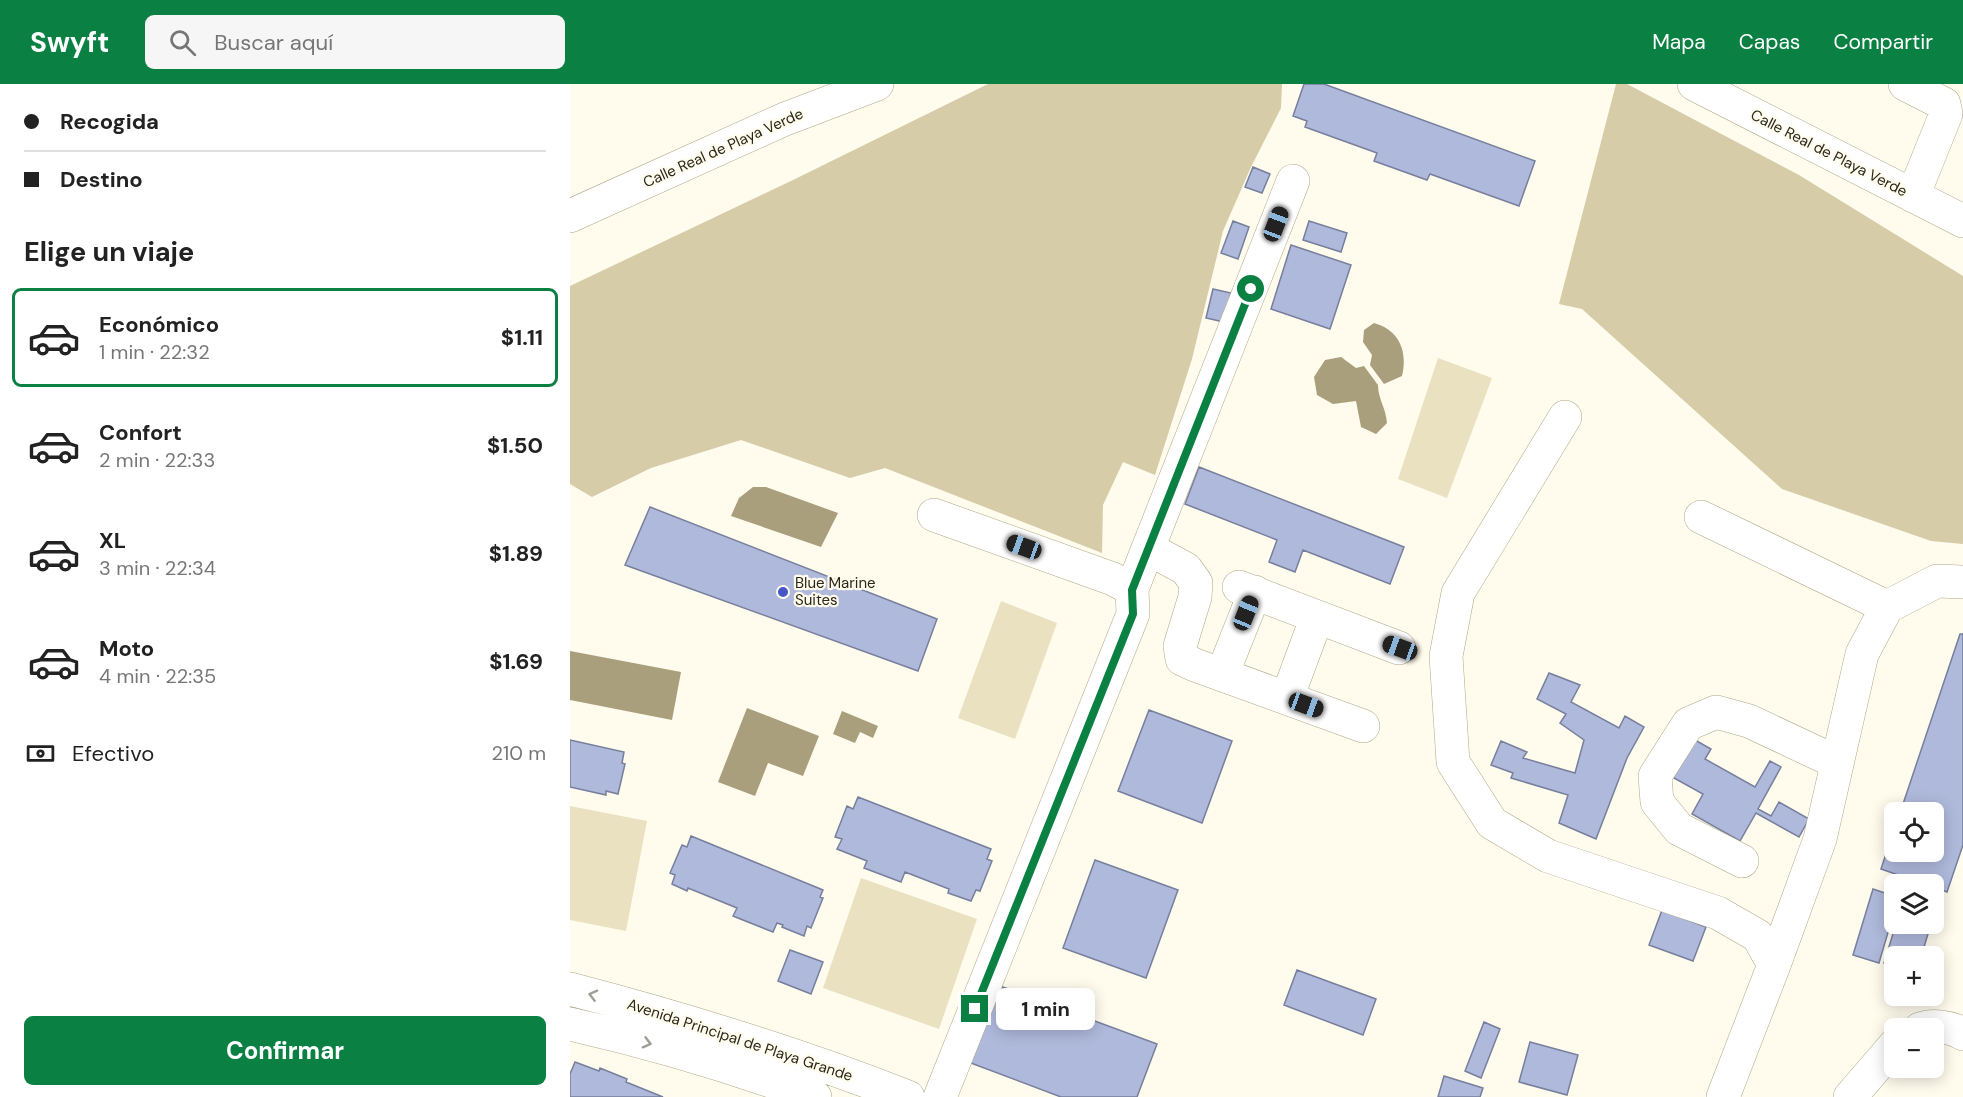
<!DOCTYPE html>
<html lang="es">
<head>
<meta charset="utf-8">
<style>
	body { margin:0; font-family:"DM Sans",sans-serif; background:#f6f6f6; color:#222; height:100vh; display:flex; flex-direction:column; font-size:22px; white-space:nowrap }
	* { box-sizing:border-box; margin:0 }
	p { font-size:20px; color:#767676 }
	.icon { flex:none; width:33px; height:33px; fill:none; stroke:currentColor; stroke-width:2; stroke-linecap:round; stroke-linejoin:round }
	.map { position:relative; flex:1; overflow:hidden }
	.sheet { display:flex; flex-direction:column; background:#fff; width:570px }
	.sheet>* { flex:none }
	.guide { display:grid; align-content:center; height:132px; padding:0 24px; background:#fff }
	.tools { position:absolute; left:1314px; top:718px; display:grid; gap:12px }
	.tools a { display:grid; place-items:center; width:60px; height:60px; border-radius:9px; background:#fff; box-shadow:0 3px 15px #0003; font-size:30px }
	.end { position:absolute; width:27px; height:27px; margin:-14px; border:8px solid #0b8043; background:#fff; box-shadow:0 0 0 3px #fff }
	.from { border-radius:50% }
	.bubble { position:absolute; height:42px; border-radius:9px; background:#fff; box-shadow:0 3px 15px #0003; font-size:20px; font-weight:700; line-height:42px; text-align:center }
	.car { position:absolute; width:18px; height:36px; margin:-18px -9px; border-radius:8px; box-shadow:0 0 4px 2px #0007; background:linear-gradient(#222 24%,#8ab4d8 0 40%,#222 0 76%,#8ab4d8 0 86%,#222 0) }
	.guide b { display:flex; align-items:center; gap:21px; height:57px; font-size:22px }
	.guide b+b { border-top:2px solid #e0e0e0 }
	.guide i { width:15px; height:15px; background:#222 }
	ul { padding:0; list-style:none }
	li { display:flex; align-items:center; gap:18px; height:99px; margin:0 12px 9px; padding:0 12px; border:3px solid transparent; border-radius:9px }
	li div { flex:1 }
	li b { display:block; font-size:22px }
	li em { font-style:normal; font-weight:700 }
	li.current { border-color:#0b8043 }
	li>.icon { width:54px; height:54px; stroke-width:1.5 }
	h2 { padding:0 24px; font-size:27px; line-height:72px }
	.pay { display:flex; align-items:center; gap:15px; height:66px; padding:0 24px; font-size:22px }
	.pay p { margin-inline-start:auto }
	.primary-button { display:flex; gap:12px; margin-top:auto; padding:12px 24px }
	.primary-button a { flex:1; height:69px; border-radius:9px; background:#0b8043; color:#fff; font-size:24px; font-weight:700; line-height:69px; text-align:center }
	header { display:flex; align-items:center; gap:36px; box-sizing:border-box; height:84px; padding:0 30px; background:#0b8043; color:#fff }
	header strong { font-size:28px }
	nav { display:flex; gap:33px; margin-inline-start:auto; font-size:21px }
	.search { width:420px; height:54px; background:#f6f6f6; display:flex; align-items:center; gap:15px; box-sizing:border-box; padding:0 21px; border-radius:9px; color:#767676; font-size:22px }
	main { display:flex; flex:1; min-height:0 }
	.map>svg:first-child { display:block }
	.green { fill:#e9e1c0 }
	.forest { fill:#d6cca8 }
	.water { fill:#a99f7c }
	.building { fill:#afb9db; stroke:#767f9c; stroke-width:1.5 }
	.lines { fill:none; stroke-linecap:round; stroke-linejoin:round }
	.minor-casing { stroke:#b0a786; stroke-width:34 }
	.minor { stroke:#fff; stroke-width:33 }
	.oneway { stroke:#9f9e98 }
	.route { stroke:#0b8043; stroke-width:8 }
	.poi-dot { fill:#4656ca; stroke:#fffbed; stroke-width:2 }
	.labels { text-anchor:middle; stroke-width:4.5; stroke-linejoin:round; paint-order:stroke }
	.street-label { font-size:15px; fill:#2a271a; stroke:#fffbed }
	.poi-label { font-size:15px; fill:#2a271a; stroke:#fffbed; text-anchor:start }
</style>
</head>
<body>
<header>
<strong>Swyft</strong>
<div class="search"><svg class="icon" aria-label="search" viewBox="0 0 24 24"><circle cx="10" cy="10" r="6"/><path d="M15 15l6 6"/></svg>Buscar aquí</div>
<nav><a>Mapa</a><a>Capas</a><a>Compartir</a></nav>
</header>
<main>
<section class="sheet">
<div class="guide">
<b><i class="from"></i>Recogida</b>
<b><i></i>Destino</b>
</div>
<h2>Elige un viaje</h2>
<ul>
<li class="current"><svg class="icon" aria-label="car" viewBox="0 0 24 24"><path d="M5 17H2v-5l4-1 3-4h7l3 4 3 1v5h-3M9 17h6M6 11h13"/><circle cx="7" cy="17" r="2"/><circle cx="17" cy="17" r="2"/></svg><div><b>Económico</b><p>1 min · 22:32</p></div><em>$1.11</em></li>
<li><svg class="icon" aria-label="car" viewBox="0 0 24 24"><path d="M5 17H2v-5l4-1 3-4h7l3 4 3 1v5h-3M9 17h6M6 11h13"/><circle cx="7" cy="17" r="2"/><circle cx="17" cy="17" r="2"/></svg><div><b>Confort</b><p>2 min · 22:33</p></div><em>$1.50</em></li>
<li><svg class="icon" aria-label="car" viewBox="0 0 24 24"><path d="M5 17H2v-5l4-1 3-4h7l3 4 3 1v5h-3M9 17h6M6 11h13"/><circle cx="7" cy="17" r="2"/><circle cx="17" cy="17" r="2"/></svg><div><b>XL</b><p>3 min · 22:34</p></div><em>$1.89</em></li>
<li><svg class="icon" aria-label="car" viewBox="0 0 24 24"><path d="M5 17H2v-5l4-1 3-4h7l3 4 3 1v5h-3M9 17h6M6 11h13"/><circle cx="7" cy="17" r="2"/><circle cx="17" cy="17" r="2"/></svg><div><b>Moto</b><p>4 min · 22:35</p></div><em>$1.69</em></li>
</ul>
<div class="pay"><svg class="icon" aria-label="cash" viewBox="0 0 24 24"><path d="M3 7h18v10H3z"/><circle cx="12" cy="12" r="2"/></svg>Efectivo<p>210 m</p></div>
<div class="primary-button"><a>Confirmar</a></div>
</section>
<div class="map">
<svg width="1393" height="1013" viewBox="0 0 1393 1013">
	<rect width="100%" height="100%" fill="#fffbed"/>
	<path class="green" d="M 868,274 L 922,294 L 877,414 L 828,395 Z
		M 431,517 L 487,539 L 445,655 L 388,634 Z
		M 0,722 L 77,737 L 56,847 L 0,836 Z
		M 291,794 L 407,835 L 369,945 L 253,904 Z"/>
	<path class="forest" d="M 418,0 L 712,0 L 711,24 L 681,83 L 653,147 L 622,275 L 585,391 L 553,378 L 533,421 L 532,469 L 315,384 L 280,394 L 171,356 L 81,384 L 22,413 L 0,400 L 0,202 L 223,96 Z
		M 1046,0 L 1057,0 L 1229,91 L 1393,192 L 1393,460 L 1361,457 L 1212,405 L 1012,225 L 989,220 Z"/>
	<path class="water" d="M 804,239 C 829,246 838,267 832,292 L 814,300 L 800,281 L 802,271 L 793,258 L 794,246 Z
		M 771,273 L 786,284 L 794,282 L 808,301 C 808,315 816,324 817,339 L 806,350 L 791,343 L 786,317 L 763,320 L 747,311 L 744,293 L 755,276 Z
		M 183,403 L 196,403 L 268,429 L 251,463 L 161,432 L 169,414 Z
		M 0,567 L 111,588 L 102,636 L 0,616 Z
		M 177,624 L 249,652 L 233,692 L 198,679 L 185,712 L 148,698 Z
		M 272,627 L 308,642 L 303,654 L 290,648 L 285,659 L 263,650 Z"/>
	<path class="building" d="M 734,0 L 754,0 L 965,77 L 949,122 L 860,90 L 857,96 L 804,77 L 807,69 L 735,43 L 737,37 L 723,32 Z
		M 683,83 L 700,90 L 692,109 L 675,103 Z
		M 663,137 L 679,143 L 668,175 L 651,169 Z
		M 739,137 L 777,149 L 771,168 L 733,156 Z
		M 721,161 L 781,181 L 760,245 L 701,225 Z
		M 643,205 L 661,209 L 654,238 L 636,234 Z
		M 629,383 L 834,463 L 820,500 L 733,466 L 725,488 L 699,478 L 707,456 L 615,420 Z
		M 80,423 L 367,535 L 348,587 L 55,481 Z
		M 1390,550 L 1393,550 L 1393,761 L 1377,808 L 1364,803 L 1364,801 L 1357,801 L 1311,785 L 1324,745 L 1324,768 L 1364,768 L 1364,729 L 1330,729 Z
		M 979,589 L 1010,601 L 1001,618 L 1049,644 L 1055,632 L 1074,643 L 1057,674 L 1026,755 L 989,739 L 998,711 L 941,694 L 943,689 L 921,681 L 931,657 L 957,668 L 953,674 L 1005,689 L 1014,656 L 990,639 L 996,630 L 967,615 Z
		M 579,626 L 662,657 L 632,739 L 548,707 Z
		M 0,656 L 54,668 L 52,679 L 55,680 L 48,710 L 36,707 L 36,711 L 0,703 Z
		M 1125,656 L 1141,665 L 1135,675 L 1185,703 L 1200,677 L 1211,683 L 1188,725 L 1201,732 L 1209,718 L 1239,735 L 1229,753 L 1186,729 L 1170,757 L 1122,730 L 1133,710 L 1095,689 Z
		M 288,713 L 421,765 L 417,775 L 422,777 L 410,807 L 406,806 L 401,817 L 378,809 L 379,805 L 335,788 L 331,798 L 294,784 L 297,777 L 267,765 L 272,755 L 265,753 L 277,722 L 283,725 Z
		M 121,752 L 253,806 L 250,813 L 253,814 L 241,844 L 237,842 L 234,852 L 212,843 L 213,841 L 207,839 L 203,848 L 163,832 L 167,824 L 118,804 L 117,807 L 102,800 L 105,791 L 100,789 L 112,761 L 117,763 Z
		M 525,776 L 608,806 L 576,894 L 493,864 Z
		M 1303,805 L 1324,812 L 1324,828 L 1309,879 L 1283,871 Z
		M 1092,826 L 1136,843 L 1123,877 L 1079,861 Z
		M 1326,840 L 1361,840 L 1351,873 L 1324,873 L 1324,883 L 1314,879 Z
		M 220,866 L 253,878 L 241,910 L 208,897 Z
		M 727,886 L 806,915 L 793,951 L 714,921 Z
		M 422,899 L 587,960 L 567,1013 L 491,1013 L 393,976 Z
		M 914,938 L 930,945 L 911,994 L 895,987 Z
		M 960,958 L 1008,971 L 997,1011 L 949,998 Z
		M 5,978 L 29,987 L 30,984 L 57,995 L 56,998 L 93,1013 L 0,1013 L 0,990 Z
		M 874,992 L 913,1004 L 910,1013 L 868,1013 Z"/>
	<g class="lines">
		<g class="minor-casing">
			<path id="minor" d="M 1124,0 L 1393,137
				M 1335,0 L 1374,20 L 1376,30 L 1343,112
				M 0,132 L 215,35 L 307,0
				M 995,333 L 888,509 L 876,572 L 883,678 L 922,739 L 978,772 L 1148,829 L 1188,852 L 1204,881
				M 364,431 L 543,495 L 562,505
				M 1131,433 L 1317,523
				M 579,465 L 616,485 L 626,499 L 625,513 L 610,562 L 612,575 L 625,581 L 793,642
				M 669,503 L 829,564
				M 652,591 L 685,508
				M 717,614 L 747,533
				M 1172,777 L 1109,745 L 1087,718 L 1085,692 L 1118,640 L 1146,628 L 1179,637 L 1266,678
				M 0,905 C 115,935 228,970 338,1013
				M 0,940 C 83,959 165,983 245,1013
				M 1350,945 C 1362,940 1382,943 1393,950
				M 370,1013 L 563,530 L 562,505 L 723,97
				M 1153,1013 L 1204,881 L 1250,755 L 1292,570 L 1317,523 L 1367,497 L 1393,498
				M 1280,1013 L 1324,962"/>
		</g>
		<use href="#minor" class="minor"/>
	</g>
	<defs><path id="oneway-chevron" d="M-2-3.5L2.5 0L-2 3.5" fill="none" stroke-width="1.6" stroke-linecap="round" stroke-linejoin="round" transform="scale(1.5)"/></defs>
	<g class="oneway">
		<use href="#oneway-chevron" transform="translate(23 911) rotate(-166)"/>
		<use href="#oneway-chevron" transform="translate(77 959) rotate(15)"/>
	</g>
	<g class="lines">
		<path class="route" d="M 405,925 L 563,530 L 562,506 L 681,205"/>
	</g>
	<circle class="poi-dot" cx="213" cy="508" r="6"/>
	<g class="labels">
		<g class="street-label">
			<text transform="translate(153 64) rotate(-24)" y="5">Calle Real de Playa Verde</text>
			<text transform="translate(1259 69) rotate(27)" y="5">Calle Real de Playa Verde</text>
			<text transform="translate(170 956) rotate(18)" y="5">Avenida Principal de Playa Grande</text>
		</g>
		<g class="poi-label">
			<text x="225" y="504">Blue Marine<tspan x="225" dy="17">Suites</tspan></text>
		</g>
	</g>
</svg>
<div class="tools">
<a><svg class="icon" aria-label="locate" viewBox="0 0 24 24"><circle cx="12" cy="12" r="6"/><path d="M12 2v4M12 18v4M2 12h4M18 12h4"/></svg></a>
<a><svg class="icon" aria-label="layers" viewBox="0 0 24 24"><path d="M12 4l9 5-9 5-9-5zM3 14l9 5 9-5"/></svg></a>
<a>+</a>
<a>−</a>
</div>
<i class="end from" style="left:681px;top:205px"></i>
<i class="end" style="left:405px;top:925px"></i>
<div class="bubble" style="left:426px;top:904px;width:99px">1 min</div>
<i class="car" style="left:706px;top:140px;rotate:21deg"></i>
<i class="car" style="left:454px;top:463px;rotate:290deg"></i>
<i class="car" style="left:676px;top:529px;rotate:22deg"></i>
<i class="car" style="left:830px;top:564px;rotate:290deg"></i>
<i class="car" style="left:736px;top:621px;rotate:110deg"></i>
</div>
</main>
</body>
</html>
